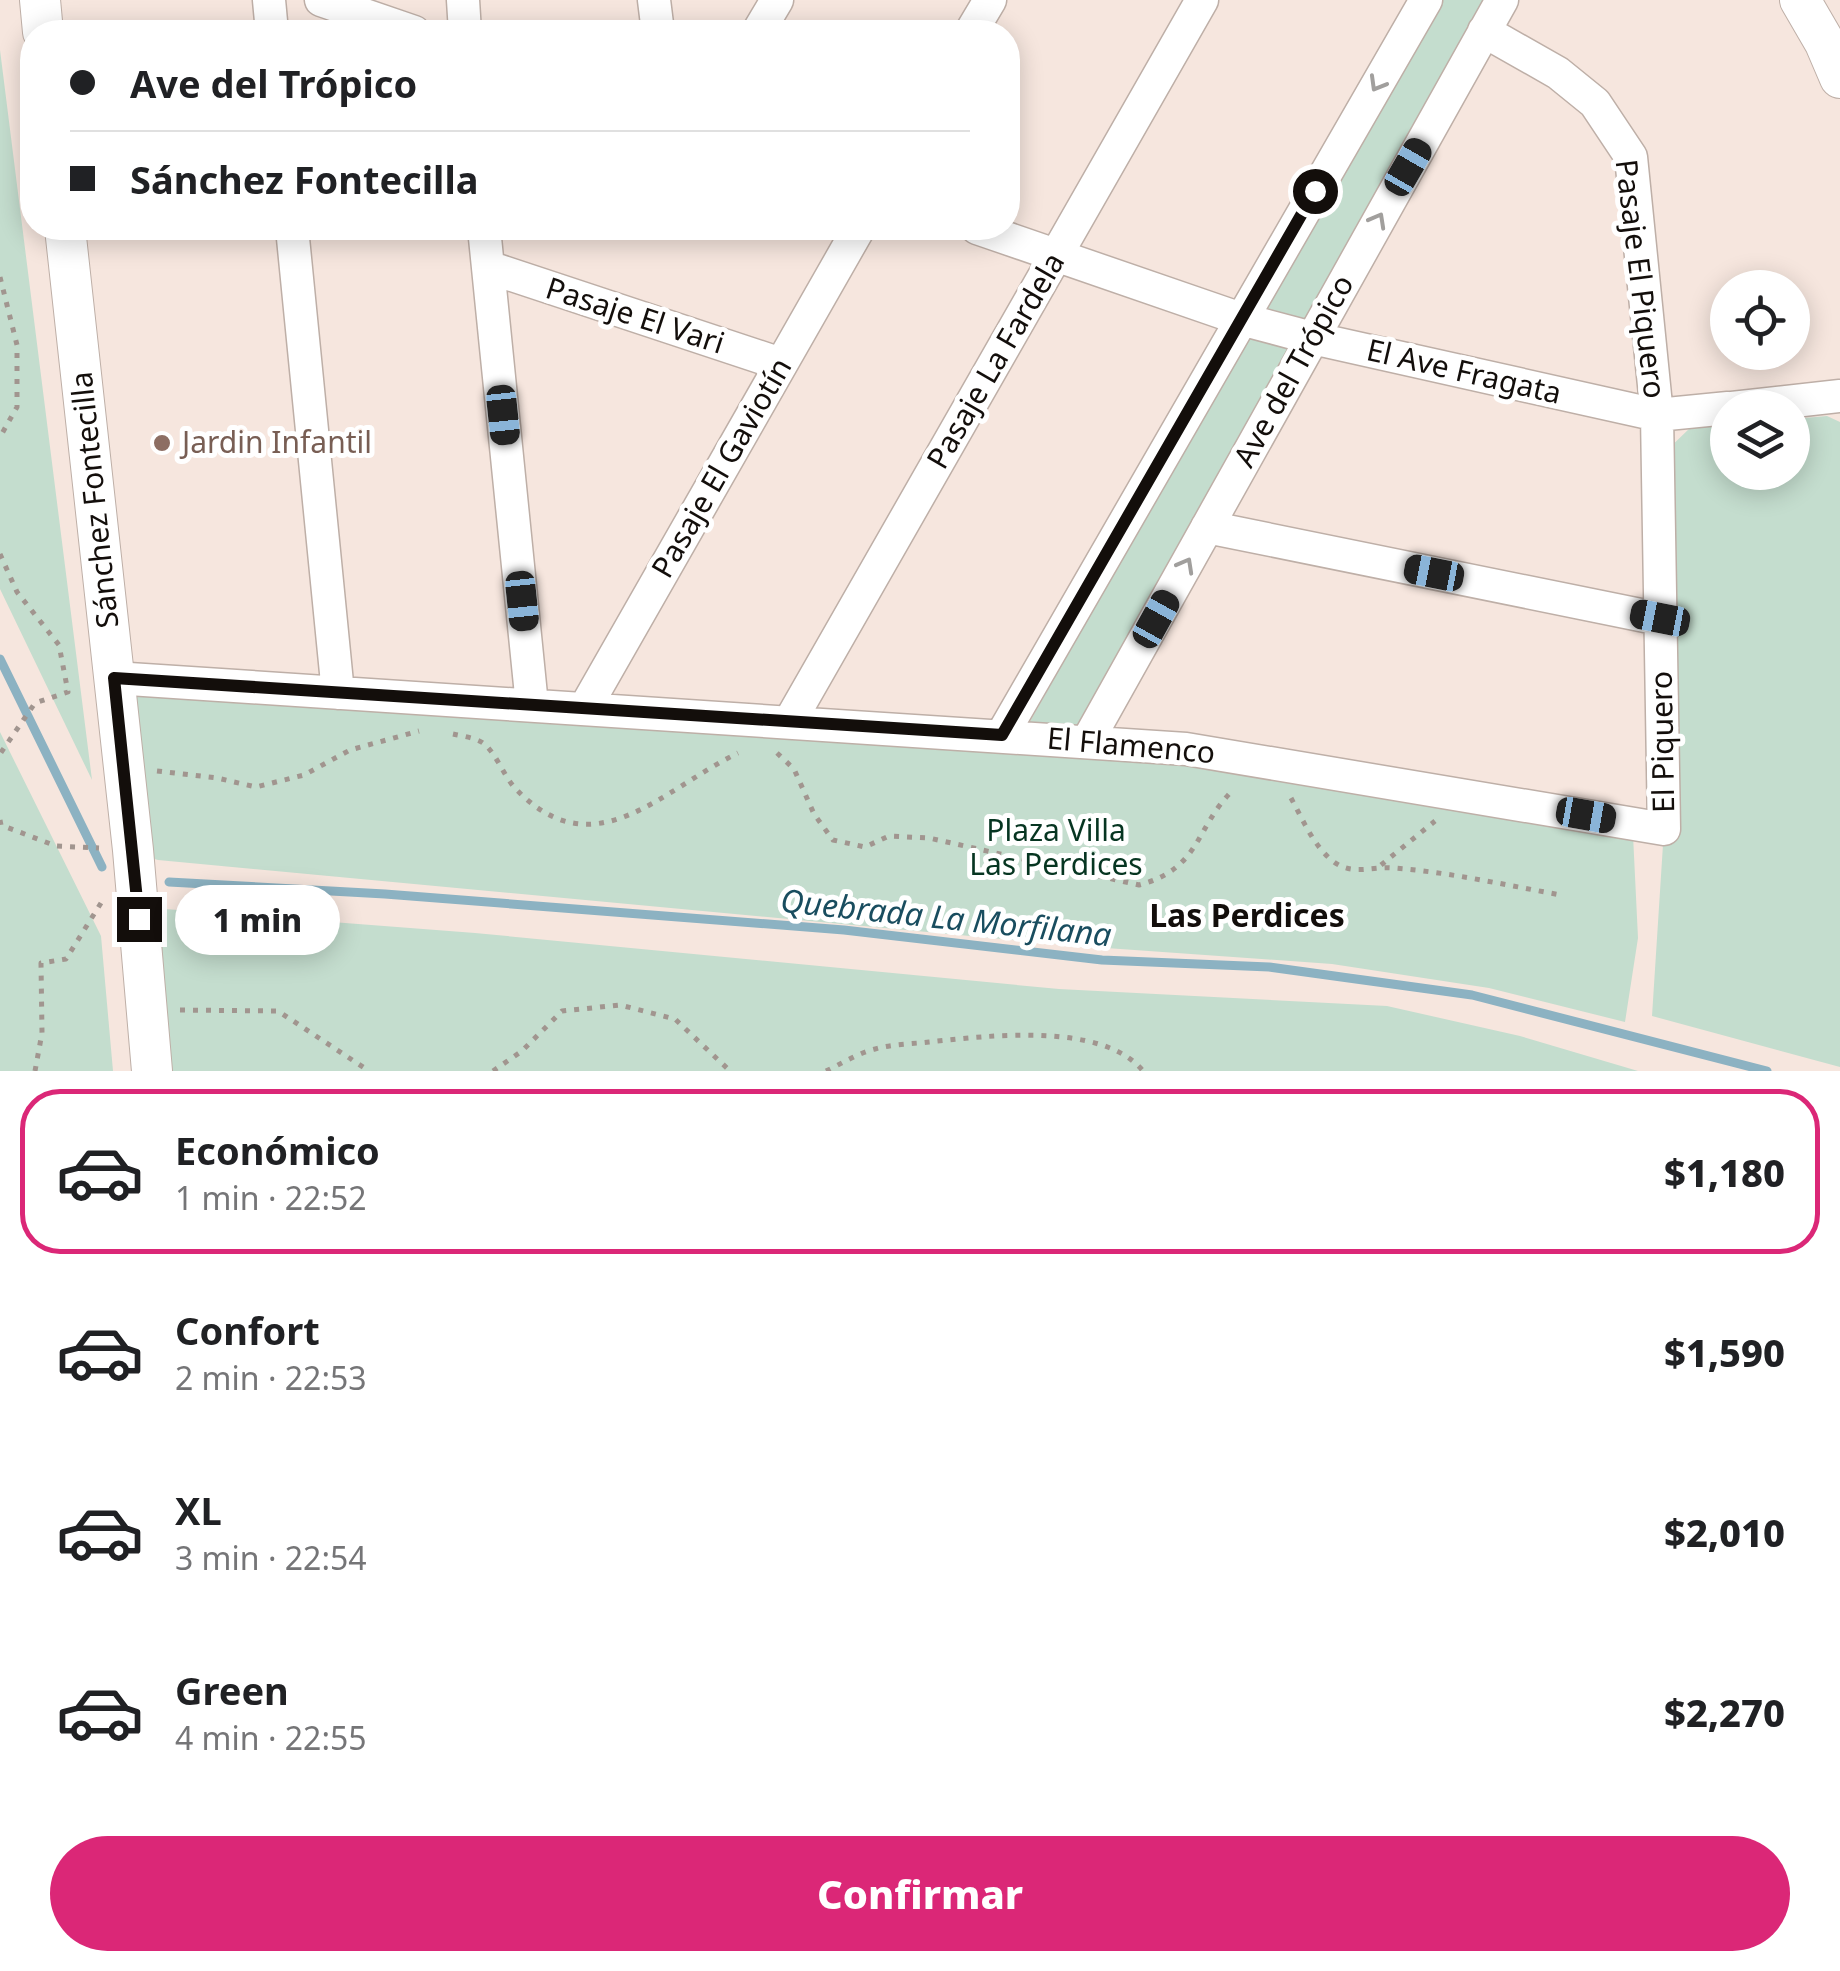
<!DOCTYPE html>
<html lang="es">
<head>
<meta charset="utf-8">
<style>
	body { margin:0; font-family:"Noto Sans",sans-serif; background:#f2f2f2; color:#202124; height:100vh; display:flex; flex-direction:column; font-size:38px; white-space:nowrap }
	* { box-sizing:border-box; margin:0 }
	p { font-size:32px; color:#757577 }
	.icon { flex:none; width:55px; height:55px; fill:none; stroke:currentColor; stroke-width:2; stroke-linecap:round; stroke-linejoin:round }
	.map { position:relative; height:1071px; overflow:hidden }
	.side { display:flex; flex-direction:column; background:#fff; flex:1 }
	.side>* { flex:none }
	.top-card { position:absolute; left:20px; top:20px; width:1000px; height:220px; border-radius:40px; box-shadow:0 5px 25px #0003; display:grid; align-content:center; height:220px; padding:0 50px; background:#fff }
	.fabs { position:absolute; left:1710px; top:270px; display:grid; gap:20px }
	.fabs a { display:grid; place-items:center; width:100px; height:100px; border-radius:50%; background:#fff; box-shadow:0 5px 25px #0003; font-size:50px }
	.end { position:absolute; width:45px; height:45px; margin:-22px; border:12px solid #130e0b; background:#fff; box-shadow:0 0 0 5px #fff }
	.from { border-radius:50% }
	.bubble { position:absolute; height:70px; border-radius:35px; background:#fff; box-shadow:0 5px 25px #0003; font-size:32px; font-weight:800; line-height:70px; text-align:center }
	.car { position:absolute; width:30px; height:60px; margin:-30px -15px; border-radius:12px; box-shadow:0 0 8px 2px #0007; background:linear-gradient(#222 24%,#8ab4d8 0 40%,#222 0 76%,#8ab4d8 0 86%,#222 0) }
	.top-card b { display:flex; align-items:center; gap:35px; height:95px; font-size:38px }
	.top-card b+b { border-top:2px solid #e0e0e0 }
	.top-card i { width:25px; height:25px; background:#202124 }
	ul { padding:18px 0 0; list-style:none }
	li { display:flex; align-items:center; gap:30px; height:165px; margin:0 20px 15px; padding:0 30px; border:5px solid transparent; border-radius:40px }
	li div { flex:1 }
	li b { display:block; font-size:38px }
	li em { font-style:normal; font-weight:800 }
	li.selected { border-color:#db2777 }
	li>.icon { width:90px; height:90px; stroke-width:1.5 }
	.action { display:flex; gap:20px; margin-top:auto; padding:20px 50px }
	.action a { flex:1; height:115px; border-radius:60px; background:#db2777; color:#fff; font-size:40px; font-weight:800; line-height:115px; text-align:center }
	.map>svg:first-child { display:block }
	.green { fill:#c4ddce }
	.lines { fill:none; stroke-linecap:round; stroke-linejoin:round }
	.stream { stroke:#8cb2c2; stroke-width:9 }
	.minor-casing { stroke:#beafa7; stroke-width:35 }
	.tertiary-casing { stroke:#beafa7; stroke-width:42 }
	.path { stroke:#a1958f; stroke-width:5; stroke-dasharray:5 8; stroke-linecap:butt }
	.minor { stroke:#fff; stroke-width:32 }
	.tertiary { stroke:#fff; stroke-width:40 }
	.oneway { stroke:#a19f9d }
	.route { stroke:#130e0b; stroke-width:12 }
	.education-dot { fill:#8d6e63; stroke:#fff; stroke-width:4 }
	.labels { text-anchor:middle; stroke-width:10; stroke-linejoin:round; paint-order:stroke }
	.street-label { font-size:30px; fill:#130e0b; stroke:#fff }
	.education-label { font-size:30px; fill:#785e54; stroke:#fff; text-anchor:start }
	.park-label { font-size:30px; fill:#063521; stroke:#fff }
	.neighbourhood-label { font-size:32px; font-weight:bold; fill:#130e0b; stroke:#fff }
	.water-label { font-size:32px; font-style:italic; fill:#194d5f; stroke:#fff }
</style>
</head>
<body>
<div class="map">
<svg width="1840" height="1071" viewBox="0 0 1840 1071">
	<rect width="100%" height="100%" fill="#f6e6de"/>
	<path class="green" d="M 1434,0 L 1494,0 L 1082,736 L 1023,734 Z
		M 0,50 L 92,780 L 0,589 Z
		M 1827,416 L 1840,422 L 1840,1067 L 1652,1016 L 1664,829 L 1663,454 L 1690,428 L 1727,425 L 1728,472 L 1792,472 L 1793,419 Z
		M 128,695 L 1058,752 L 1241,771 L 1633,835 L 1638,938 L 1625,1022 L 1489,988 L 1332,964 L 1078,946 L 158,860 L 145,856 Z
		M 0,732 L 101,936 L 113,1071 L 0,1071 Z
		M 152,908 L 475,933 L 1059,989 L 1387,1006 L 1520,1036 L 1638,1071 L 163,1071 Z"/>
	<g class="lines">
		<path class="stream" d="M 0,659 L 102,867
			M 169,882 L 385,894 L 844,930 L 1102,960 L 1269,967 L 1472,995 L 1767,1071"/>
		<g class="minor-casing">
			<path id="minor" d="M 269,0 L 272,32
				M 321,0 L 414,32
				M 463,0 L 465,32
				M 654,0 L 658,32
				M 758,32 L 777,0
				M 971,32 L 990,0
				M 292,228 L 338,693
				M 484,228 L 532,705
				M 977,228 L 1241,319 L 1312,338 L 1657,415 L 1728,408
				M 488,267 L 781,364
				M 1732,408 L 1840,396
				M 1207,527 L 1660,619
				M 114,678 L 1186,749 L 1664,829 L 1657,415 L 1631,157 L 1595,103 L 1558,73 L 1484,31
				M 585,708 L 859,228
				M 790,721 L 1202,0
				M 1002,735 L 1426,0
				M 1087,742 L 1502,0"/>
		</g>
		<g class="tertiary-casing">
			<path id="tertiary" d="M 40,0 L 43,32
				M 1800,0 L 1825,43 L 1840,78
				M 65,228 L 133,850 L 152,1071"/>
		</g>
		<path class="path" d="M 0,277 L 17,345 L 17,407 L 0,437
			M 0,554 L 17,592 L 59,645 L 68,692 L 35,703 L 0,754
			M 453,734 C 462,736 476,738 483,743 C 496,753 503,774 514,787 C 593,872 661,790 738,753
			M 777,753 L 794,769 L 814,814 L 833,840 L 865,847 L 889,836 L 929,838 L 1139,885 C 1202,868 1194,828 1234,789
			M 157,771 L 217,778 L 256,787 L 304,775 L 350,750 L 419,731
			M 1291,798 C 1303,820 1314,847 1334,862 C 1353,876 1372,866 1393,868 C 1449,872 1505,885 1561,895
			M 0,820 L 1,825 L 56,846 L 99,848
			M 1381,865 L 1435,821
			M 180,1010 L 278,1011 L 369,1071
			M 35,1071 L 42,1033 L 41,963 L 66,959 L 101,903
			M 493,1071 L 522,1051 L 562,1011 L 620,1005 L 675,1019 L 730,1071
			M 826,1071 C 841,1064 858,1053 875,1049 C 892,1044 911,1044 929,1042 C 986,1036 1102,1021 1143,1071"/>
		<use href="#minor" class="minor"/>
		<use href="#tertiary" class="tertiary"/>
	</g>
	<defs><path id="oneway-chevron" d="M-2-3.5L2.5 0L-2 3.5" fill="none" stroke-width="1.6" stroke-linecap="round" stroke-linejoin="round" transform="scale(2.5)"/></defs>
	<g class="oneway">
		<use href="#oneway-chevron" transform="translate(1377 84) rotate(120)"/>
		<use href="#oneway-chevron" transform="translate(1378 220) rotate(-61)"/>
		<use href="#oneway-chevron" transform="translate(1186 565) rotate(-61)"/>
	</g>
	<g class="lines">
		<path class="route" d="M 139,919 L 114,678 L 1002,735 L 1315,191"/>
	</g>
	<circle class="education-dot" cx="162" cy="443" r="10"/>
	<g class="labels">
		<g class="street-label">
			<text transform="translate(1640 279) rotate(83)" y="10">Pasaje El Piquero</text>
			<text transform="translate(635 316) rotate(18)" y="10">Pasaje El Vari</text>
			<text transform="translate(996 361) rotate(-60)" y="10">Pasaje La Fardela</text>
			<text transform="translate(1294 371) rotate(-61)" y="10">Ave del Trópico</text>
			<text transform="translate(1464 372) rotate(13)" y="10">El Ave Fragata</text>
			<text transform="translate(722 468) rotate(-60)" y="10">Pasaje El Gaviotín</text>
			<text transform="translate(95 500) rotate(-96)" y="10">Sánchez Fontecilla</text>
			<text transform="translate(1663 742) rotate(-91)" y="10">El Piquero</text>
			<text transform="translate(1131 746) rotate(5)" y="10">El Flamenco</text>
		</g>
		<g class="education-label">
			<text x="182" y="453">Jardin Infantil</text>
		</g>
		<g class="park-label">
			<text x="1056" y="841">Plaza Villa<tspan x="1056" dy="34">Las Perdices</tspan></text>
		</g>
		<g class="neighbourhood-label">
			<text x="1247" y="927">Las Perdices</text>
		</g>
		<g class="water-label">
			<text transform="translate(946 918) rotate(6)" y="11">Quebrada La Morfilana</text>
		</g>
	</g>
</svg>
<div class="fabs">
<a><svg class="icon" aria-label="locate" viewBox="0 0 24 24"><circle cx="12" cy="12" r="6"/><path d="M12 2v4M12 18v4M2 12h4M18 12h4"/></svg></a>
<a><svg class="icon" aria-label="layers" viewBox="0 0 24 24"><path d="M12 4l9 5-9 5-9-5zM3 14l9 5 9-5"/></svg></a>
</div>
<i class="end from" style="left:1315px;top:191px"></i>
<i class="end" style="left:139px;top:919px"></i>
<div class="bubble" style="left:175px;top:885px;width:165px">1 min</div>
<i class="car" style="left:1408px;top:167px;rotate:30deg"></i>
<i class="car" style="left:503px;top:415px;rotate:174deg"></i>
<i class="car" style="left:1434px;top:573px;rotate:281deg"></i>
<i class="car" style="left:522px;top:601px;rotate:174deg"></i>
<i class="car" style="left:1660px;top:618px;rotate:281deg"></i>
<i class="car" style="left:1156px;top:619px;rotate:29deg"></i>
<i class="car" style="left:1586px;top:815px;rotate:100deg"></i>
<div class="top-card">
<b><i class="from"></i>Ave del Trópico</b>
<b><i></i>Sánchez Fontecilla</b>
</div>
</div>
<section class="side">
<ul>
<li class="selected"><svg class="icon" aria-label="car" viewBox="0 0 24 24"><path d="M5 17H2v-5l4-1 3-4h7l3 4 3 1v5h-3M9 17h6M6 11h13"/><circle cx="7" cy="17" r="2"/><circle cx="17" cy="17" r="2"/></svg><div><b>Económico</b><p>1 min · 22:52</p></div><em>$1,180</em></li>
<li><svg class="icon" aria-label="car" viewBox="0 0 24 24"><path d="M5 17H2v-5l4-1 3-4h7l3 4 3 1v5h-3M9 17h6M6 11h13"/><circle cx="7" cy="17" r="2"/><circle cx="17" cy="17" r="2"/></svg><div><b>Confort</b><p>2 min · 22:53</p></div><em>$1,590</em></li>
<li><svg class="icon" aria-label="car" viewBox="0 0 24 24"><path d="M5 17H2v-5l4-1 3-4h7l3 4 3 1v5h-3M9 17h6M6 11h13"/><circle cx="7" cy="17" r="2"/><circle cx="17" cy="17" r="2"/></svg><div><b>XL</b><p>3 min · 22:54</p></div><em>$2,010</em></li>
<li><svg class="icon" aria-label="car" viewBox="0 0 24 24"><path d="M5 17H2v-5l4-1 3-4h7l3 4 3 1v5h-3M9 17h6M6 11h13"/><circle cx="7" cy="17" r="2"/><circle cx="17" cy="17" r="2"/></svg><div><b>Green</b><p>4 min · 22:55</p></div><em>$2,270</em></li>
</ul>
<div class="action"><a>Confirmar</a></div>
</section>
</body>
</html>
